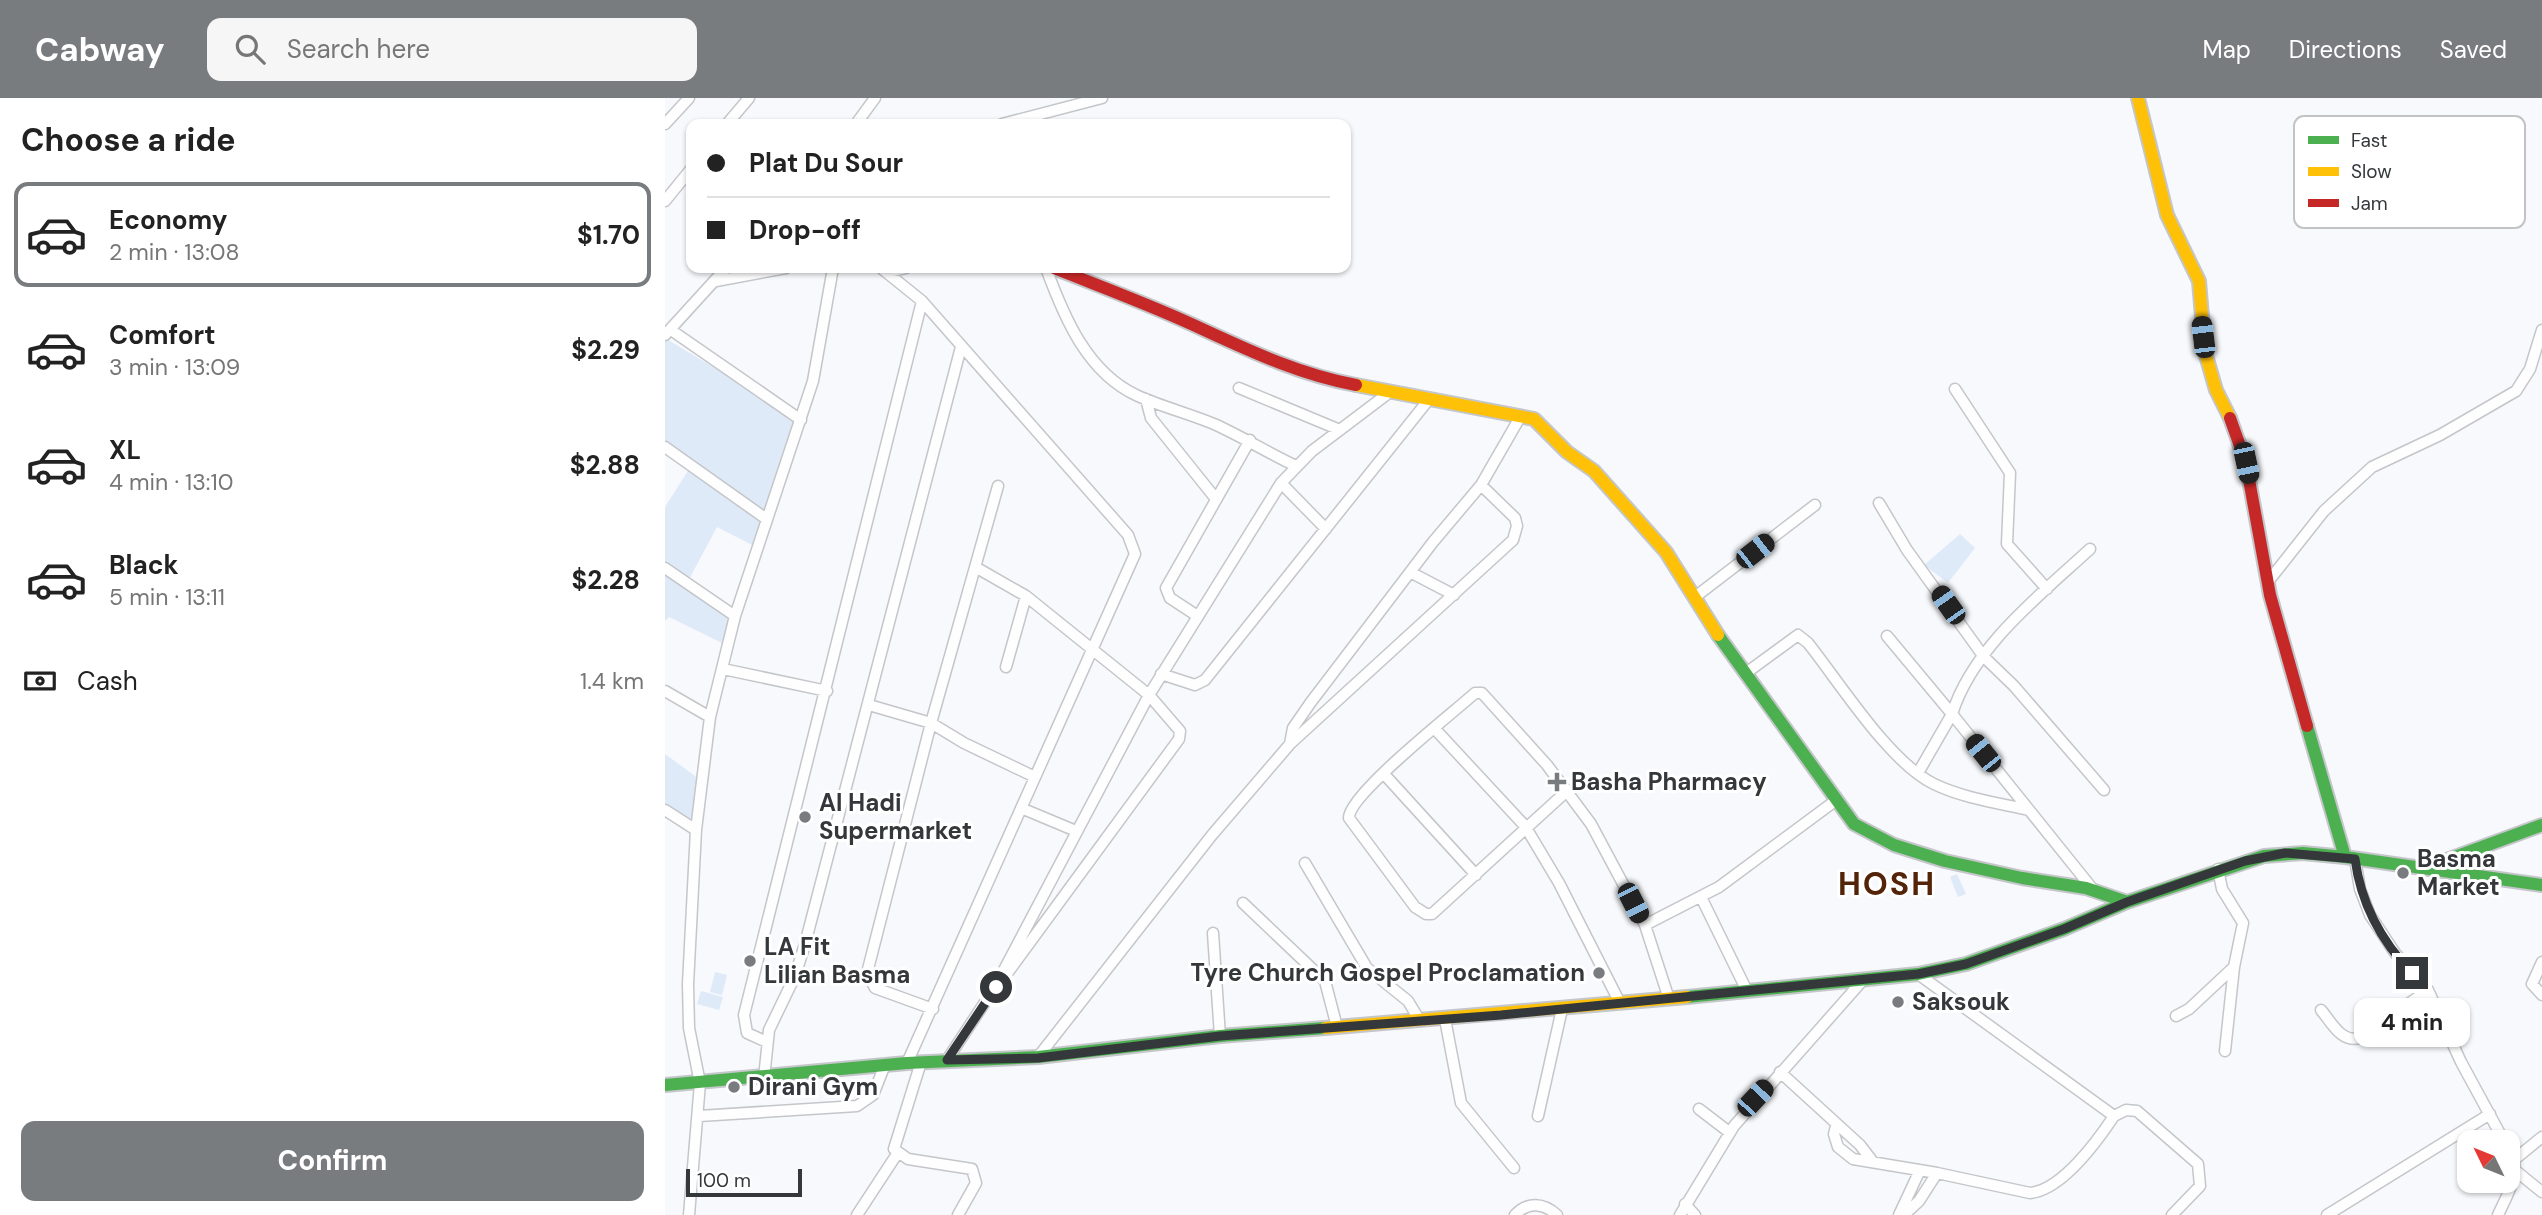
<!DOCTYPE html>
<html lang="en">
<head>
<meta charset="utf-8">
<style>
	body { margin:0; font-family:"DM Sans",sans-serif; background:#f6f6f6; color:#222; height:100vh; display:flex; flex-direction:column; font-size:26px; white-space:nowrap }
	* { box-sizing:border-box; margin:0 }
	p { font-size:23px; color:#767676 }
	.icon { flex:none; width:38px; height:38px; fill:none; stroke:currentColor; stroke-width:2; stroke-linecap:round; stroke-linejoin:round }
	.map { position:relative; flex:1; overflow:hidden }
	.side { display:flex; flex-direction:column; background:#fff; width:665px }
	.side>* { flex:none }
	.guide { position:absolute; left:21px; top:21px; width:665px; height:154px; border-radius:14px; box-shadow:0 2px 5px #0004; display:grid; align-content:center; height:154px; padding:0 21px; background:#fff }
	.needle { width:46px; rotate:313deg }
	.buttons { position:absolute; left:1792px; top:1032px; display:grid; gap:14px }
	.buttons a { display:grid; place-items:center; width:63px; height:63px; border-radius:14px; background:#fff; box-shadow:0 2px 5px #0004; font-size:35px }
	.scale { position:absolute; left:21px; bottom:18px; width:116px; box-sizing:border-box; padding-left:7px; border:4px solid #35383b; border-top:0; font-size:19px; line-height:24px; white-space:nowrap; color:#35383b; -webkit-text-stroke:5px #fff; paint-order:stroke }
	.end { position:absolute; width:32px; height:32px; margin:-16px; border:9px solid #35383b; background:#fff; box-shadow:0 0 0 4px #fff }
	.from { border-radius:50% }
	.bubble { position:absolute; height:49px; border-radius:14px; background:#fff; box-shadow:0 2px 5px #0004; font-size:23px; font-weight:700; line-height:49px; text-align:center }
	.car { position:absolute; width:21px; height:42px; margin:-21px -10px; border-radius:9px; box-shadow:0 0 5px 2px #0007; background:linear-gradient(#222 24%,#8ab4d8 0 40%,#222 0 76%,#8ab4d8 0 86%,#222 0) }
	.guide b { display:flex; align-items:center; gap:24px; height:66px; font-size:26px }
	.guide b+b { border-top:2px solid #e0e0e0 }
	.guide i { width:18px; height:18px; background:#222 }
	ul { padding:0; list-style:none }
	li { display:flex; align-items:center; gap:21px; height:105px; margin:0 14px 10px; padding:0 7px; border:4px solid transparent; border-radius:14px }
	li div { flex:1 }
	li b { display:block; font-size:26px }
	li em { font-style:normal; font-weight:700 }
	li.on { border-color:#797c7f }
	li>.icon { width:63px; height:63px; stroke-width:1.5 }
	h2 { padding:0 21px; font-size:32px; line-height:84px }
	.pay { display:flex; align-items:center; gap:18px; height:77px; padding:0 21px; font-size:26px }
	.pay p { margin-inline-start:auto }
	.button { display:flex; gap:14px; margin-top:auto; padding:14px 21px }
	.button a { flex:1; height:80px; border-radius:14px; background:#797c7f; color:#fff; font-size:28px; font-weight:700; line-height:80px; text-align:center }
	header { display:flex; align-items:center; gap:42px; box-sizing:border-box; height:98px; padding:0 35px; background:#797c7f; color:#fff }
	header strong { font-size:33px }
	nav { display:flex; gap:38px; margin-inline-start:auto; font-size:24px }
	.search { width:490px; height:63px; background:#f6f6f6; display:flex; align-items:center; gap:18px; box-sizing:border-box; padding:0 24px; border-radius:14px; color:#767676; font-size:26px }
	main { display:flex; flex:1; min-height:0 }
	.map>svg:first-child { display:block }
	.green { fill:#dfeaf9 }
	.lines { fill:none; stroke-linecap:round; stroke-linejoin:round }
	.street-casing { stroke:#c4c6c9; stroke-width:13 }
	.fast-casing { stroke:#c4c6c9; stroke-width:16 }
	.slow-casing { stroke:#c4c6c9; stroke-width:16 }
	.jam-casing { stroke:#c4c6c9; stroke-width:16 }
	.street { stroke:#fefeff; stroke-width:10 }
	.fast { stroke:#4caf50; stroke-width:12 }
	.slow { stroke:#ffc107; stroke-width:12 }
	.jam { stroke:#c62828; stroke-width:12 }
	.route { stroke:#35383b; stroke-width:9 }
	.poi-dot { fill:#797c7f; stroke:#fff; stroke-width:2.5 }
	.labels { text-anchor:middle; stroke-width:6; stroke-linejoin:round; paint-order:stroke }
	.poi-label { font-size:24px; font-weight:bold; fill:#35383b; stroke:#fff; text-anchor:start }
	.district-label { font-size:32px; font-weight:bold; letter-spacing:2px; fill:#532408; stroke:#fff }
	.key { fill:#fff; stroke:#c2c3c4; stroke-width:2 }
	.key-label { font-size:19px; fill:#35383b }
</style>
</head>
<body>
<header>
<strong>Cabway</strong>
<div class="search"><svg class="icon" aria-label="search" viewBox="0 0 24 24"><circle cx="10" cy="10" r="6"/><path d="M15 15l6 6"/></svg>Search here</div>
<nav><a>Map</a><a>Directions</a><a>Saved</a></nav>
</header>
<main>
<section class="side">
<h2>Choose a ride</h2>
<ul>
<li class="on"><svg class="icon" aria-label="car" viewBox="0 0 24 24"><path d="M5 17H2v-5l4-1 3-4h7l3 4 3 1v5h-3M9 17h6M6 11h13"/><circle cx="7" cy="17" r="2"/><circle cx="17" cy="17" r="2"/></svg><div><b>Economy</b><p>2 min · 13:08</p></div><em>$1.70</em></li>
<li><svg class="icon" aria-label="car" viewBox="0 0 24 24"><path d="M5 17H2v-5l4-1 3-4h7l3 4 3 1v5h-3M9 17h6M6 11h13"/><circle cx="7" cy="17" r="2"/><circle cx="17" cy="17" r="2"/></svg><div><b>Comfort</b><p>3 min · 13:09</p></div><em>$2.29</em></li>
<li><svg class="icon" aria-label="car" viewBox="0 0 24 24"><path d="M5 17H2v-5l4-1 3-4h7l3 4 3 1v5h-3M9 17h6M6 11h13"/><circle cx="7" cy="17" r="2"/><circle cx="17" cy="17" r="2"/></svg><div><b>XL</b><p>4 min · 13:10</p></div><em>$2.88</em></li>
<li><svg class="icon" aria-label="car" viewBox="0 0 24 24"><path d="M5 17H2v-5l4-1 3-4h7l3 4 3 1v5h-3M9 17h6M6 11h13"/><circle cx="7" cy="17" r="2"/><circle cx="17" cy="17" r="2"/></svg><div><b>Black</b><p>5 min · 13:11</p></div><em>$2.28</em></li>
</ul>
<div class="pay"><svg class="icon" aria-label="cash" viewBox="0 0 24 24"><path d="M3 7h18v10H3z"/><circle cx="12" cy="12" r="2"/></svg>Cash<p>1.4 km</p></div>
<div class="button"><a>Confirm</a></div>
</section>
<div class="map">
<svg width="1877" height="1117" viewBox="0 0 1877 1117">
	<rect width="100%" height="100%" fill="#f7f9fc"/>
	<path class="green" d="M 0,240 L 136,322 L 91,449 L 52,429 L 22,485 L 70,518 L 63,548 L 4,519 L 0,523 L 0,409 L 26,368 L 0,349 Z
		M 1295,436 L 1310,450 L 1283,485 L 1259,467 Z
		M 0,656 L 37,683 L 31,732 L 0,712 Z
		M 1292,776 L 1301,796 L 1293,799 L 1285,779 Z
		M 50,874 L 62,877 L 57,897 L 45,894 Z
		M 36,893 L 58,899 L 54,912 L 32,906 Z"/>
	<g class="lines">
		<g class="street-casing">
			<path id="street" d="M 0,26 L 24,0
				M 62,26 L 84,0
				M 191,26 L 210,0
				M 337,26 L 437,0
				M 0,103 L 26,71
				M 216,170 L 257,203 L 463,437 L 470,456 L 242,965
				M 381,170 C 399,219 422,275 473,298 C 498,309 525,316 549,326 C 578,339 603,355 631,368
				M 223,174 L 241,170
				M 51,183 L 121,170
				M 6,232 L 136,322
				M 0,237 L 61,170
				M 574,290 L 675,332
				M 1290,291 L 1345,375 L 1342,446 L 1382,491
				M 481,301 L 486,320 L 551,401
				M 0,349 L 100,420
				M 616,385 L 661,431
				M 1214,405 L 1242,452 L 1319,559 L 1349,588 L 1439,692
				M 1425,451 C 1375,497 1308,549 1287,616 L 1426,789
				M 0,470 L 70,518
				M 312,470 L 361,498 L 484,597 L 515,633 L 514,641 L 341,877
				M 745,474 L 789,497
				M 1602,485 L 1659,413 L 1707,369 L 1775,337 L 1851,293 L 1865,271 L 1877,232
				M 1030,499 L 1150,407
				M 531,517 L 505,500 L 501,490 L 585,342
				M 1222,538 L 1287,616 L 1253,675
				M 341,569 L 361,498
				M 58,571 L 162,593
				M 1081,575 L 1133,537 L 1143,545 C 1175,585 1224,664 1269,686 C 1298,700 1333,705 1364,712
				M 496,576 L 530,587 L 540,582 L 765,300
				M 0,593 L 45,619
				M 204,607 L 266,625 L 299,645 L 370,679
				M 769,630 L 860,728 L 894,785 L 955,905
				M 626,645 L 848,442 L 852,428 L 850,420 L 816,387
				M 719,676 L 811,777
				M 903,692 L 767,816 L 761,816 L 750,809 L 684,720 C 683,697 788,615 810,595 L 817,595 L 882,667 L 926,726 L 980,827 L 1004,901
				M 356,710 L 411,733
				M 0,712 L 31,732
				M 1690,761 L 1695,791 L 1705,817 L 1730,855 L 1763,892 L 1796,964 L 1840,1045
				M 640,765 L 702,870 L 743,903 L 755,923
				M 1553,771 L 1557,791 L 1578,825 L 1569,869 L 1560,953
				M 1036,799 L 1082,893
				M 578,805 L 660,883 L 672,929
				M 980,827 L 1054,789 L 1170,703
				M 548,835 L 555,938
				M 1877,864 L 1867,886 L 1877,897
				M 268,911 L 210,890 L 202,875 L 266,625 L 333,388
				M 1656,912 C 1667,925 1676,945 1695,940 L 1763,892
				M 1511,918 L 1524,911 L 1569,869
				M 780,921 L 796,1005 L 849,1070
				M 102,944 L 82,935 L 79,917 L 257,203
				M 373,959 L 547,737 L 625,646 L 628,630 L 646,604 L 768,444 L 816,387 L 854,321
				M 282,962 L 330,889 L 484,597 L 616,385 L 647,353 L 725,294
				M 256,964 L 229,1051 L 243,1061 L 307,1071 L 311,1085 L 293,1117
				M 1115,974 L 1195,1047 L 1208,1064
				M 99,980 L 104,932 L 130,878 L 140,846 L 296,249
				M 1034,1011 L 1064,1034
				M 34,1018 L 192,1008 L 208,997 L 219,969
				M 873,1018 L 897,911
				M 1449,1018 L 1461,1012 L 1472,1013 L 1533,1066 L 1535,1088 L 1507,1117
				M 1171,1028 L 1169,1036 L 1173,1049 L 1188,1061 L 1272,1075 L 1365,1095 C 1397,1092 1433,1042 1449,1018 L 1253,876
				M 1850,1061 L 1877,1039
				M 1851,1073 L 1877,1094
				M 1020,1106 L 1030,1117
				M 24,1117 L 35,985 L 24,930 L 23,886 L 31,732 L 45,619 L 70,518 L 148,283 L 168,170
				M 192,1117 L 232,1056
				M 850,1117 C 863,1103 879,1105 892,1117
				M 1015,1117 L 1069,1028 L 1198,882
				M 1234,1117 L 1255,1072
				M 1239,1117 L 1254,1103 L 1272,1075
				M 1662,1117 L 1825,1016
				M 1833,1117 C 1844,1093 1858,1073 1843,1048"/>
		</g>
		<g class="fast-casing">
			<path id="fast" d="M 1053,537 L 1189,726 L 1229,747 L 1280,763 L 1357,780 L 1421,790 L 1462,804
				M 1642,628 L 1680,759
				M 1760,770 L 1877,727
				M 1022,899 L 1253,876 L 1301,866 L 1399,831 L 1462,804 L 1599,758 L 1638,755 L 1680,759 L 1877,787
				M 0,987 L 242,965 L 373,959 L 555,938 L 660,930"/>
		</g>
		<g class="slow-casing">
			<path id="slow" d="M 1473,0 L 1502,117 L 1534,183 L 1540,254 L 1551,292 L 1565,320
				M 691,287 L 869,321 L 902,354 L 929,373 L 1001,454 L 1053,537
				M 660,930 L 1022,899"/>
		</g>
		<g class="jam-casing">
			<path id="jam" d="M 389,170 C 434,188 480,205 524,225 C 579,250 631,276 691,287
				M 1565,320 L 1581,365 L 1605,497 L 1642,628"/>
		</g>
		<use href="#street" class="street"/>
		<use href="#fast" class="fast"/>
		<use href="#slow" class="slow"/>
		<use href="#jam" class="jam"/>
	</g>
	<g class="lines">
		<path class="route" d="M 331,889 L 282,962 L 373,960 L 555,938 L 836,917 L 1253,876 L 1301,866 L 1399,831 L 1462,804 L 1580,763 L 1620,755 L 1690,761 C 1696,806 1715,842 1747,875"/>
	</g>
	<g class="poi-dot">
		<path d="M888.5 673.5h7v7h7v7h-7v7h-7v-7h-7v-7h7z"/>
		<circle cx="140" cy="719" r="7"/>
		<circle cx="1738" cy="775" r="7"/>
		<circle cx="85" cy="863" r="7"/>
		<circle cx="934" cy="875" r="7"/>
		<circle cx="1233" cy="904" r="7"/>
		<circle cx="69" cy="989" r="7"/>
	</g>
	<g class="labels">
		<g class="poi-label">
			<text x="906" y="692">Basha Pharmacy</text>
			<text x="154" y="713">Al Hadi<tspan x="154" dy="28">Supermarket</tspan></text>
			<text x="1752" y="769">Basma<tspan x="1752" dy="28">Market</tspan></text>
			<text x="99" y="857">LA Fit<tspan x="99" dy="28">Lilian Basma</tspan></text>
			<text x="920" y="883" text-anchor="end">Tyre Church Gospel Proclamation</text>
			<text x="1247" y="912">Saksouk</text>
			<text x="83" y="997">Dirani Gym</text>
		</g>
		<g class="district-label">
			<text x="1222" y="797">HOSH</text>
		</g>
	</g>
	<rect x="1629" y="18" width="231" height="112" rx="10" class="key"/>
	<rect x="1643" y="38" width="31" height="8" fill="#4caf50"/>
	<rect x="1643" y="69" width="31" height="9" fill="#ffc107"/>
	<rect x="1643" y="101" width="31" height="8" fill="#c62828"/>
	<g class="key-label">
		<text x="1686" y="49">Fast</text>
		<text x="1686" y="80">Slow</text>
		<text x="1686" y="112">Jam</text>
	</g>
</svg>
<div class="buttons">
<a><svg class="needle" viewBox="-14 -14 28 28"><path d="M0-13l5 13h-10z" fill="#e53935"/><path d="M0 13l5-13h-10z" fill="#767676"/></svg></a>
</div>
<div class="scale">100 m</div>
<i class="end from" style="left:331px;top:889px"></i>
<i class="end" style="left:1747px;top:875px"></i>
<div class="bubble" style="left:1689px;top:900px;width:116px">4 min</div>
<i class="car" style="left:1538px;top:239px;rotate:353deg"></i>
<i class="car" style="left:1581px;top:365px;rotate:168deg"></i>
<i class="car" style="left:1090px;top:453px;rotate:52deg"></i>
<i class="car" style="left:1283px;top:507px;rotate:325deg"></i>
<i class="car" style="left:1318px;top:655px;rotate:321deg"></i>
<i class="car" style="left:968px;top:805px;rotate:153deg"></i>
<i class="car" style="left:1090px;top:1000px;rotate:43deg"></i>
<div class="guide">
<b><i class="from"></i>Plat Du Sour</b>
<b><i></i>Drop-off</b>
</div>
</div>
</main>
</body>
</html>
